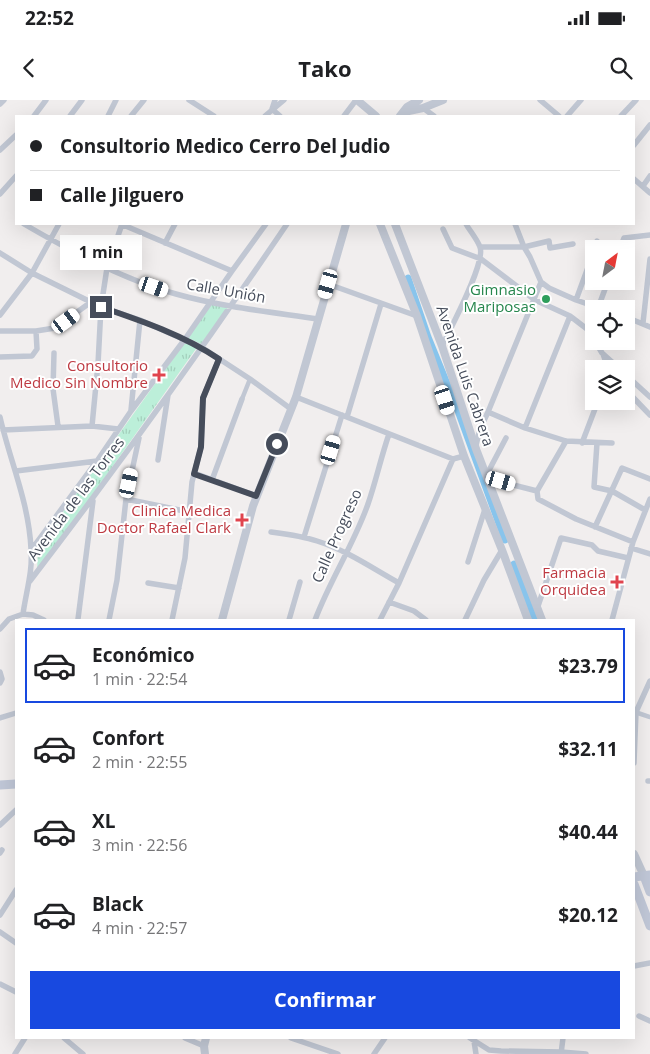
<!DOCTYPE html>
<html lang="es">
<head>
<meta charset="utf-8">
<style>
	body { margin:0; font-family:"Open Sans",sans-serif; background:#f6f6f6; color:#202124; height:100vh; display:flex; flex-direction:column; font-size:19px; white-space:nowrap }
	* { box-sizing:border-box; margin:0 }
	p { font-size:16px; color:#757577 }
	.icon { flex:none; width:28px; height:28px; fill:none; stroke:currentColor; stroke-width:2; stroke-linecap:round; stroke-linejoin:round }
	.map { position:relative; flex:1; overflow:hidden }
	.drawer { position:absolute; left:15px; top:519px; width:620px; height:420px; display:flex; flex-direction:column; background:#fff; border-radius:0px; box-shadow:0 5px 20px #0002 }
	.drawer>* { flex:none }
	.banner { position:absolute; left:15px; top:15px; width:620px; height:110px; border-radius:0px; box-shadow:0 5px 20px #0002; display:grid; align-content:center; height:110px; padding:0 15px; background:#fff }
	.needle { width:32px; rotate:32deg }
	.tools { position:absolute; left:585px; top:140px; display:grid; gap:10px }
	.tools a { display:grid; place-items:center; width:50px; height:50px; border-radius:0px; background:#fff; box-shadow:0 5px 20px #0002; font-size:25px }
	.end { position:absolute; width:22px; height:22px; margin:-11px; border:6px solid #464d5b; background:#fff; box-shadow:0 0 0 2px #fff }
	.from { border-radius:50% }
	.bubble { position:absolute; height:35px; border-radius:0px; background:#fff; box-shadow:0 5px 20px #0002; font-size:16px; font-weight:700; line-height:35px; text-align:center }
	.car { position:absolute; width:15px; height:30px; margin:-15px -8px; border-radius:6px; box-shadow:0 0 4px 1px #0007; background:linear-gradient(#fff 24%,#345 0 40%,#fff 0 76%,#345 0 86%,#fff 0) }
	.banner b { display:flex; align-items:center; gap:18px; height:48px; font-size:19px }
	.banner b+b { border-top:1px solid #e0e0e0 }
	.banner i { width:12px; height:12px; background:#202124 }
	ul { padding:9px 0 0; list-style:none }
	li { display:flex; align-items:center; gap:15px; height:75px; margin:0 10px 8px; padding:0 5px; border:2px solid transparent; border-radius:0px }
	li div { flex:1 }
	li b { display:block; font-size:19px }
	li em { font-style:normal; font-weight:700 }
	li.current { border-color:#1849e0 }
	li>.icon { width:45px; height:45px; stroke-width:1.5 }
	.primary-button { display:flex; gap:10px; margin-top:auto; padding:10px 15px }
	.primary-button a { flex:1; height:58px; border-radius:0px; background:#1849e0; color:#fff; font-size:20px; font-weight:700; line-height:58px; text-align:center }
	.status { display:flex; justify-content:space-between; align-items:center; height:35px; padding:0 25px; background:#fff; direction:ltr }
	.status svg { height:14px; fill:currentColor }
	header { display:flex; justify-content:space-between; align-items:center; height:65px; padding:0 15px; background:#fff; font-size:22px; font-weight:700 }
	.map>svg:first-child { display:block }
	.grass { fill:url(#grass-tufts) }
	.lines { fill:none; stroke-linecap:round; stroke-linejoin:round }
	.canal { stroke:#88c4ec; stroke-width:7 }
	.pedestrian { stroke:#c1c7d3; stroke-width:4.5 }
	.minor { stroke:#c1c7d3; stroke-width:5.5 }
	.tertiary { stroke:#c1c7d3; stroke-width:8 }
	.secondary { stroke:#c0c7d7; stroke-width:9 }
	.route { stroke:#464d5b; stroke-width:6 }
	.leisure-dot { fill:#2e9e5b; stroke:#fff; stroke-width:2 }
	.health-dot { fill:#e0444e; stroke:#fff; stroke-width:2 }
	.labels { text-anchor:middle; stroke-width:4; stroke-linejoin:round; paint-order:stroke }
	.leisure-label { font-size:15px; fill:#27864d; stroke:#fff; text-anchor:end }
	.street-label { font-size:15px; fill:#464d5b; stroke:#fff }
	.health-label { font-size:15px; fill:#be3a42; stroke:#fff; text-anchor:end }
</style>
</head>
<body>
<div class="status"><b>22:52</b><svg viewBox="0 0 49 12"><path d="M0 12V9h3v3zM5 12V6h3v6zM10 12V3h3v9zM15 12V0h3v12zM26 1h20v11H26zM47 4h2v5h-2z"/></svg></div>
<header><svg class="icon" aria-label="back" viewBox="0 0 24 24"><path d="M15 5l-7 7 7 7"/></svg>Tako<svg class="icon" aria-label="search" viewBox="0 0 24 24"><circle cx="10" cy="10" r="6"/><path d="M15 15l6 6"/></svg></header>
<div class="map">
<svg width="650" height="954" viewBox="0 0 650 954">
	<defs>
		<pattern id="grass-tufts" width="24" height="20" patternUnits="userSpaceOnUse" patternTransform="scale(1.25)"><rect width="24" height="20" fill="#bcefd9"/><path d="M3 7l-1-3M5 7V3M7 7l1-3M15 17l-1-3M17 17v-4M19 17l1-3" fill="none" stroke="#a3cfbc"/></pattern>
	</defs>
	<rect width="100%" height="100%" fill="#f1eeee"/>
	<path class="grass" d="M 212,204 L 229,206 L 201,244 L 188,238 Z
		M 185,242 L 198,246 L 37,473 L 38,447 Z"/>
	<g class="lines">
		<path class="canal" d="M 408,178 L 428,237 L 457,308 L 505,440
			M 514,464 L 535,520"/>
		<path class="pedestrian" d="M 242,299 L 250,279
			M 635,612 L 650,617"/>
		<path class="minor" d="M 189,0 L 214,16
			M 275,0 L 272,9 L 280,16
			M 540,0 L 559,16
			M 0,4 L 4,0
			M 423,8 L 434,16
			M 34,16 L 46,0
			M 70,16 L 82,0
			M 108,16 L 116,0
			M 131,16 L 144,0
			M 265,16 L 284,0
			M 344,16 L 356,0
			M 567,16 L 581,0
			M 621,16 L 636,0
			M 634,45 L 650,25
			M 0,50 L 16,35
			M 634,79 L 650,93
			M 643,86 L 650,76
			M 0,94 L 16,76
			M 24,124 C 70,151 124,180 176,194 C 222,207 271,212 318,219
			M 121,124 L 232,171
			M 515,124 L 524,147 L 530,157 L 541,182 L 549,188 L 576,200 L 602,209
			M 443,129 L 452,148 L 481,159 L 535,200 L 570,216 L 587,229 L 594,239
			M 165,143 L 175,124
			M 480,147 L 524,147 L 549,141 L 550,148 L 573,144
			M 594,149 L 597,141
			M 620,149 L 624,138 L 650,135
			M 0,153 L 32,173 L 101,207 L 140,220 L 201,247 L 250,279 L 291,309
			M 328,184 L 417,216
			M 576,200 L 594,151
			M 598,208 L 608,181
			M 0,215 L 32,173 L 59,124
			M 626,217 L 650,227
			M 643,223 L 650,159
			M 0,231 L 36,231 L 55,228 L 91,202
			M 595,241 L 602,253 L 620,269
			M 442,246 C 450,229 486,163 480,147 C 477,139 470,131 466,124
			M 54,253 L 53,289 L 58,326
			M 603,254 L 608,269
			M 0,257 L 32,256 L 37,249 L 36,231
			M 626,275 L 650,297
			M 626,290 L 650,315
			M 296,297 L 453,359 L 464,356
			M 131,310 L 140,220
			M 488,312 L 525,328 L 566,341 L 612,343
			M 0,317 C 10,361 29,403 31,449 C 33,471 26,492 23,514 L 9,519 L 0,529
			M 347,317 L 381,204
			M 92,326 L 98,264 L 101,207 L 107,168 L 122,124
			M 525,328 L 570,216
			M 3,330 L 92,326 L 118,329
			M 582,343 L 598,301
			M 597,343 L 594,387 L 612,391 L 645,410
			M 476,345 L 480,329 L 488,312 L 541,182
			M 158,360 L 168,295
			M 16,371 L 97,361
			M 194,373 L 256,396
			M 486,376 L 506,338
			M 486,378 L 537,391
			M 212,380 L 242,299
			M 537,391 L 538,399 L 576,419 L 633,442
			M 537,391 L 566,341
			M 126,399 L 189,412
			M 595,427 L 622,368 L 650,379
			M 271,432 C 286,434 302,436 317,441 C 346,450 372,468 399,483
			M 304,437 L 342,315
			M 631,448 L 650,454
			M 32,449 L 97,361 L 131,311 L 185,239 L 232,171 L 266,124
			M 468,462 L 485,409
			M 30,481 C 119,365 205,245 287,124
			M 148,483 L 179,488
			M 389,502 L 414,511 L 426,520
			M 537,509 L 561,438 L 592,445 L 598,451 L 628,458
			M 23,514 L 33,515 L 44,520
			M 78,519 L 93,401
			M 109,520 L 117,480 L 126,399 L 139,338
			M 172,520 L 185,458 L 192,382 L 201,347 L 203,298 L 219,259
			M 289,520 L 300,482
			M 315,520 C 330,480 354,444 368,404 C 376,381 381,357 389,334
			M 380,520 L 399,483 L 453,359
			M 465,520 L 484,480 L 502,450
			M 612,520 L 633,442 L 650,399
			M 0,572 L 2,579 L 0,583
			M 0,618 L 16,613
			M 634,663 L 636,612 L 650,581
			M 648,681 L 650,681
			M 0,725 L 16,710
			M 0,753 L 2,750
			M 0,815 L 16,790
			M 0,832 L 16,843
			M 634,866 L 650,863
			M 0,884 L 16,892
			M 639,916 L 650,921
			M 64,938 L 83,954
			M 185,938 L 204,946
			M 291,938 L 338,954
			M 470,938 L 489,950 L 501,951 L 561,952 L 586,954
			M 474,941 L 476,954
			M 15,954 L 25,938
			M 374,954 L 385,938
			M 561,954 L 563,938"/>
		<path class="tertiary" d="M 357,0 L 376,16
			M 404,12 L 423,8 L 443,0
			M 400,16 L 407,7 L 419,0
			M 380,124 L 417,216 L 464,356 L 502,450 L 528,520
			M 395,124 L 442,246 L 476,349 L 542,520
			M 222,520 L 253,406 L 296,297 L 346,124
			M 634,754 L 644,776
			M 205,954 L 204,946 L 206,938"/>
		<path class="secondary" d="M 0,685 L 16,684
			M 644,776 L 650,792
			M 634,777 L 650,775
			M 634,784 L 650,826"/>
	</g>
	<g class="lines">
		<path class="route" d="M 101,207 C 142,221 183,235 219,259 L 203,298 L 201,347 L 194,374 L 256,396 L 277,344"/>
	</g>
	<circle class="leisure-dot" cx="546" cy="199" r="5"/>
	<g class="health-dot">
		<path d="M156.5 267.5h5v5h5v5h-5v5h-5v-5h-5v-5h5z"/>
		<path d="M239.5 412.5h5v5h5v5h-5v5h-5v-5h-5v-5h5z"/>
		<path d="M614.5 474.5h5v5h5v5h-5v5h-5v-5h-5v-5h5z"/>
	</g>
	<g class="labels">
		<g class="leisure-label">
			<text x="536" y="195">Gimnasio<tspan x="536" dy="17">Mariposas</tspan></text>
		</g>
		<g class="street-label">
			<text transform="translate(226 191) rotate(10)" y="5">Calle Unión</text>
			<text transform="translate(465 276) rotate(71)" y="5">Avenida Luis Cabrera</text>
			<text transform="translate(76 399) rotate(-53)" y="5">Avenida de las Torres</text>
			<text transform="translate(337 436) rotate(-66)" y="5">Calle Progreso</text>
		</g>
		<g class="health-label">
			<text x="148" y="271">Consultorio<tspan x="148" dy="17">Medico Sin Nombre</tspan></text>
			<text x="231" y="416">Clinica Medica<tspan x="231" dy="17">Doctor Rafael Clark</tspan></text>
			<text x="606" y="478">Farmacia<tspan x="606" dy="17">Orquidea</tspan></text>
		</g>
	</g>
</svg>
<div class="tools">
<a><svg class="needle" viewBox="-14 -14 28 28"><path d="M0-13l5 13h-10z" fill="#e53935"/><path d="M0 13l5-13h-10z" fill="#757577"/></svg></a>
<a><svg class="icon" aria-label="locate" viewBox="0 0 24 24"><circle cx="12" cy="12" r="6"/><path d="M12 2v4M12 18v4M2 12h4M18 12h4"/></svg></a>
<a><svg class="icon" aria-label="layers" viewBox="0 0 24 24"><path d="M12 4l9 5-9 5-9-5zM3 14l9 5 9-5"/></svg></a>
</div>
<i class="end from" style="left:277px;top:344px"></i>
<i class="end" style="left:101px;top:207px"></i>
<div class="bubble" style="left:60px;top:135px;width:82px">1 min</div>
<i class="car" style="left:328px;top:184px;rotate:196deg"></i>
<i class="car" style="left:154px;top:187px;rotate:109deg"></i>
<i class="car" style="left:66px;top:221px;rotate:54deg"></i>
<i class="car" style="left:445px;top:300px;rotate:162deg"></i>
<i class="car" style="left:331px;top:350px;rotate:17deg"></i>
<i class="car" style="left:501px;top:381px;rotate:106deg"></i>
<i class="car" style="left:129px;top:383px;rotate:12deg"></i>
<div class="banner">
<b><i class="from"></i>Consultorio Medico Cerro Del Judio</b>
<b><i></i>Calle Jilguero</b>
</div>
<section class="drawer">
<ul>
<li class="current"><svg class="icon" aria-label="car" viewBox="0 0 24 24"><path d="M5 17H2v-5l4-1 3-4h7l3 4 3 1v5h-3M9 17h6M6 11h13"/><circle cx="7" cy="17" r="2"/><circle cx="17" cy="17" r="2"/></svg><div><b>Económico</b><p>1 min · 22:54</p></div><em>$23.79</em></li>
<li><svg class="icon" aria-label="car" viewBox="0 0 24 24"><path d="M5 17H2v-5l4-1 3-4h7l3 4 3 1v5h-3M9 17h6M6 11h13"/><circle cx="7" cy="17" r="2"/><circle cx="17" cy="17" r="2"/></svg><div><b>Confort</b><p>2 min · 22:55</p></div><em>$32.11</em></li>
<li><svg class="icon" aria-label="car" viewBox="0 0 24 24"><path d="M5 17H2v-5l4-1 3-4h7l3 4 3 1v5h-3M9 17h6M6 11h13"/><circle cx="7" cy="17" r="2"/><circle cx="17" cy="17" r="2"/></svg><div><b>XL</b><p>3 min · 22:56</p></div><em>$40.44</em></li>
<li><svg class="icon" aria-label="car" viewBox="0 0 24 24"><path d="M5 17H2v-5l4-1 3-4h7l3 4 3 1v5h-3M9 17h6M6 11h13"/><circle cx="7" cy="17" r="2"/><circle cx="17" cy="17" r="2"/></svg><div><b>Black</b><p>4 min · 22:57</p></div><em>$20.12</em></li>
</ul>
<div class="primary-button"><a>Confirmar</a></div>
</section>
</div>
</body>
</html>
